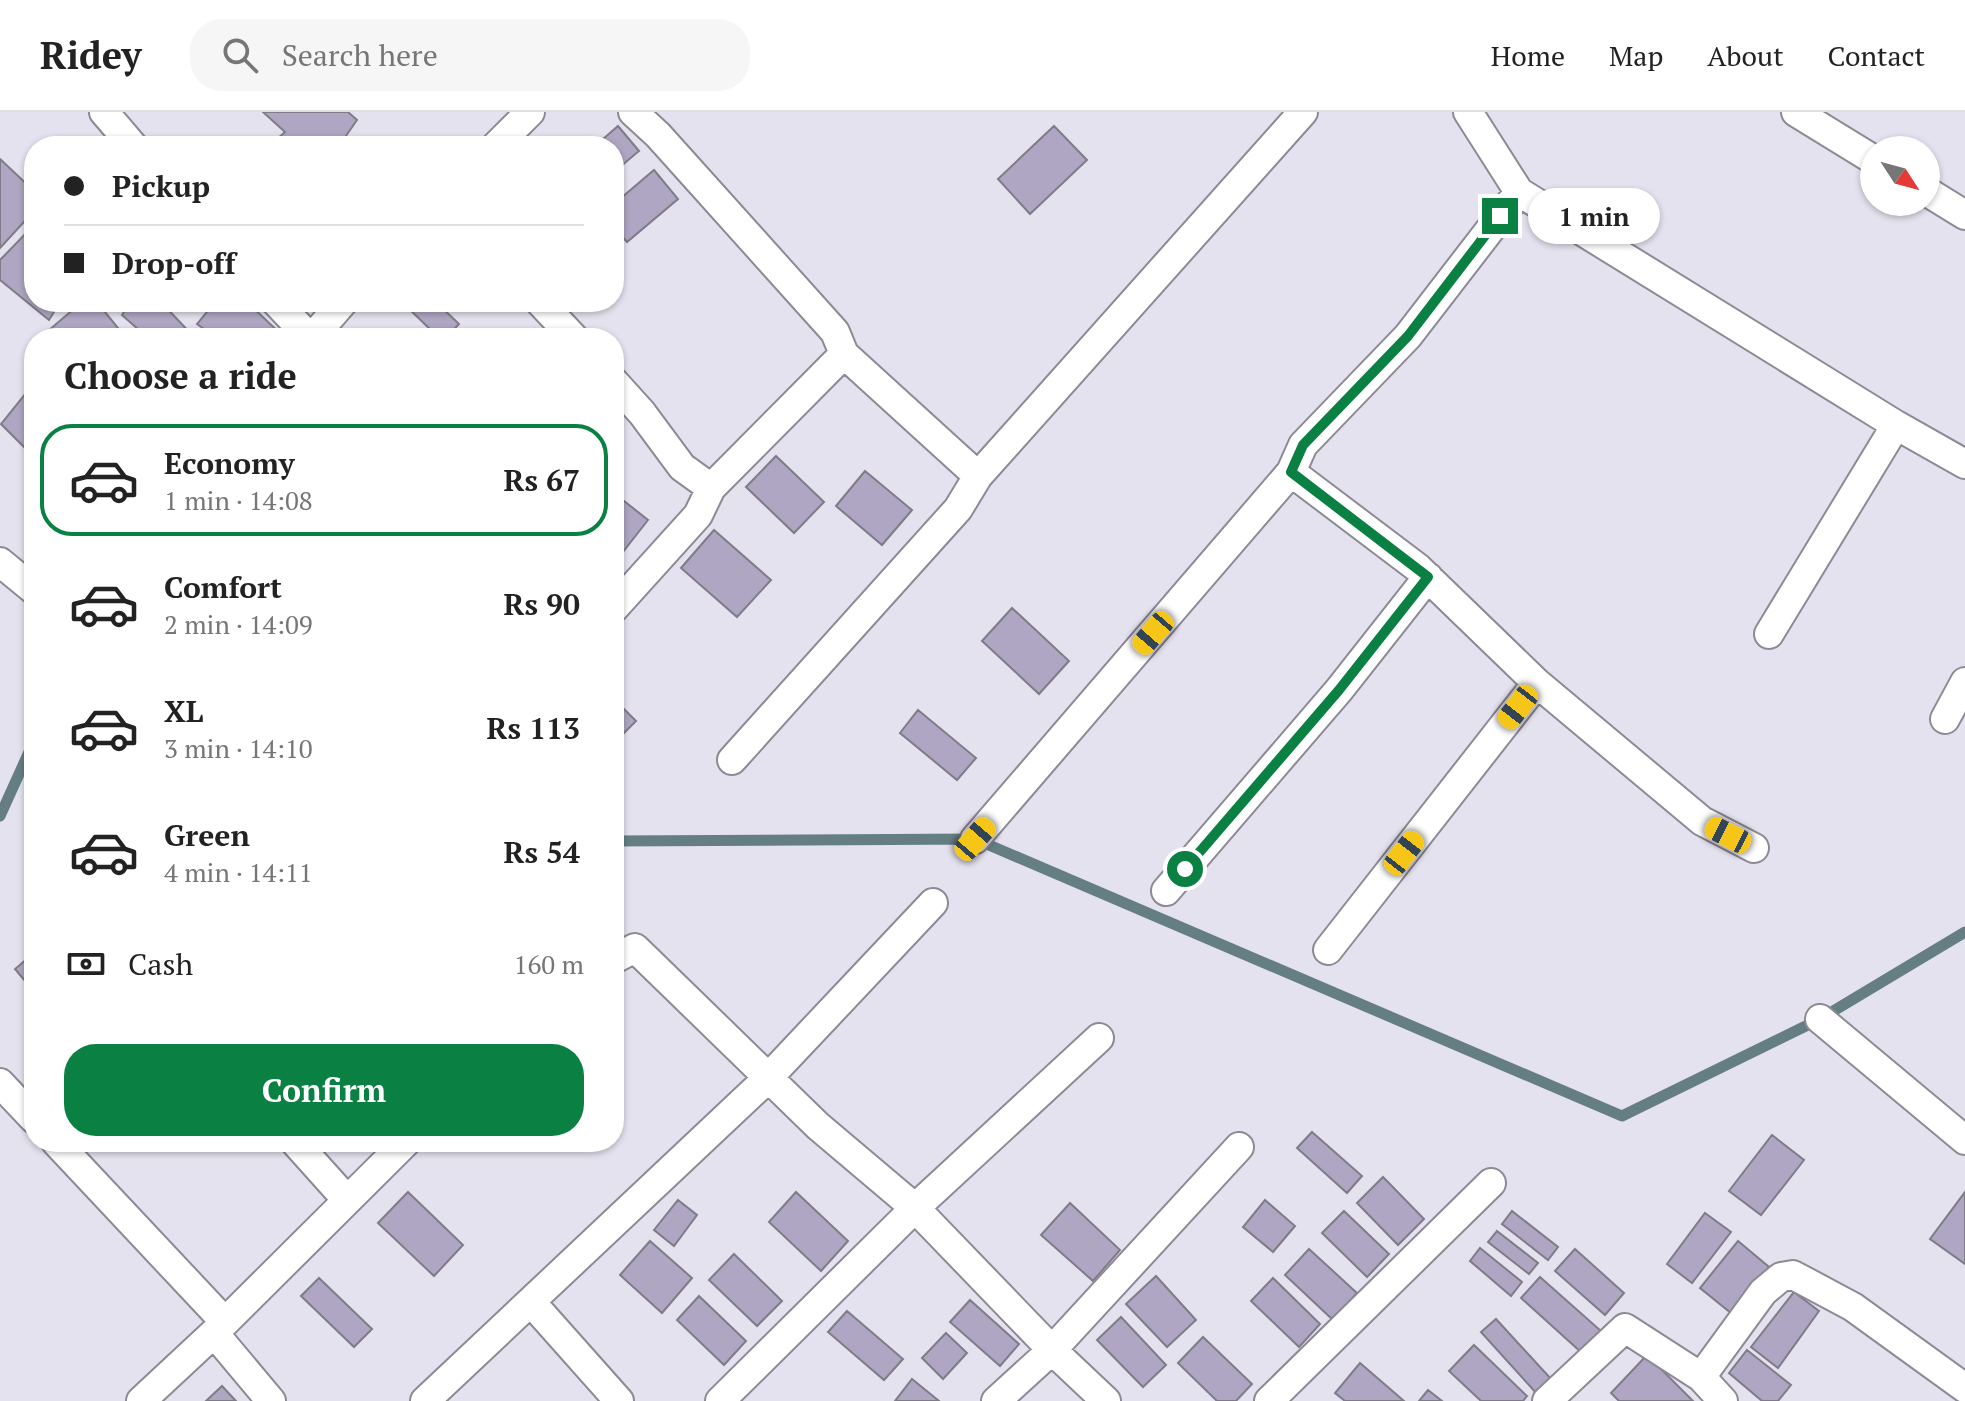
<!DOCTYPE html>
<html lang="en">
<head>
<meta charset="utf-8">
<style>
	body { margin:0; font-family:"PT Serif",serif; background:#f6f6f6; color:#222; height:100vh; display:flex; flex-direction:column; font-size:30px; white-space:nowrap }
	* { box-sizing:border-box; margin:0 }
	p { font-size:26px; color:#767676 }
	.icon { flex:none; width:44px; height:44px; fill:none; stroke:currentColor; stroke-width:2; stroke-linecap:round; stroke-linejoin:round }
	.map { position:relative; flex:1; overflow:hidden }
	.details { position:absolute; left:24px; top:216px; width:600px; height:824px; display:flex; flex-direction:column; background:#fff; border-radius:32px; box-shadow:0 2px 6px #0004 }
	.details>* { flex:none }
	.banner { position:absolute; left:24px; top:24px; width:600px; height:176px; border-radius:32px; box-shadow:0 2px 6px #0004; display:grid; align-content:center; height:176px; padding:0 40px; background:#fff }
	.needle { width:52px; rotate:126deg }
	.buttons { position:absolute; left:1860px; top:24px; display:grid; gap:16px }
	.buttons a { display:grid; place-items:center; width:80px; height:80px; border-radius:50%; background:#fff; box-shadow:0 2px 6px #0004; font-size:40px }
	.end { position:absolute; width:36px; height:36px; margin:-18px; border:10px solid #0b8043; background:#fff; box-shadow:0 0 0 4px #fff }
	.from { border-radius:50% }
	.bubble { position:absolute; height:56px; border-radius:28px; background:#fff; box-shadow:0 2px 6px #0004; font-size:26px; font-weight:800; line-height:56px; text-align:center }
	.car { position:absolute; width:24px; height:48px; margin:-24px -12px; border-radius:10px; box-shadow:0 0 6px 2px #0007; background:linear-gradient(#f5c518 24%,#345 0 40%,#f5c518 0 76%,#345 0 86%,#f5c518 0) }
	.banner b { display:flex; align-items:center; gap:28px; height:76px; font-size:30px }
	.banner b+b { border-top:2px solid #e0e0e0 }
	.banner i { width:20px; height:20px; background:#222 }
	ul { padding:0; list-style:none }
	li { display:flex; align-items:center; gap:24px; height:112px; margin:0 16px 12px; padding:0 24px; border:4px solid transparent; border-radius:32px }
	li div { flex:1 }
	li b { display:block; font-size:30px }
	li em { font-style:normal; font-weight:800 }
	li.selected { border-color:#0b8043 }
	li>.icon { width:72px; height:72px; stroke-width:1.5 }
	h2 { padding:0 40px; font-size:36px; line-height:96px }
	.pay { display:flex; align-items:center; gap:20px; height:88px; padding:0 40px; font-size:30px }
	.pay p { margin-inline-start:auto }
	.primary-button { display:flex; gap:16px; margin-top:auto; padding:16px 40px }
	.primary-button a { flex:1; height:92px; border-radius:32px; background:#0b8043; color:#fff; font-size:32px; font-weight:800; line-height:92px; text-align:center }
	header { display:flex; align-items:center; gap:48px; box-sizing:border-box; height:112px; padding:0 40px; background:#fff; border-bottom:2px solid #e0e0e0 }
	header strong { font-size:38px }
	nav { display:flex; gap:44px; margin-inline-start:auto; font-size:28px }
	.search { width:560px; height:72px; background:#f6f6f6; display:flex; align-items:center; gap:20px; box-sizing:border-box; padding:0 28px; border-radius:32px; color:#767676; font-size:30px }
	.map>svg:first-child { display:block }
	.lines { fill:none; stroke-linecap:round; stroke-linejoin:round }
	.stream { stroke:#657e84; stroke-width:11 }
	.building { fill:#aea6c2; stroke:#7f7c87; stroke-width:2 }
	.street-casing { stroke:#8d8995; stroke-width:32 }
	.street { stroke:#fff; stroke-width:28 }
	.route { stroke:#0b8043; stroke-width:10 }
</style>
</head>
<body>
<header>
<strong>Ridey</strong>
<div class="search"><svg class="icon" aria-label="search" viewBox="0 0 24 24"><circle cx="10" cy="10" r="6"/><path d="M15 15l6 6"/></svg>Search here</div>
<nav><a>Home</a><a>Map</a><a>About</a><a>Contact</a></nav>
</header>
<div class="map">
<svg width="1965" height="1289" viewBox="0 0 1965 1289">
	<rect width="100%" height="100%" fill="#e5e2ef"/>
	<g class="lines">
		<path class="stream" d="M 0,704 L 34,629
			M 614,729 L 975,727 L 1622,1004 L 1820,907 L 1965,820"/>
	</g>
	<path class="building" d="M 263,0 L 348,0 L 357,8 L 339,34 L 269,34 L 285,20 Z
		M 618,14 L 639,39 L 614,60 L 614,34 L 595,34 Z
		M 1054,14 L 1087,48 L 1030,102 L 998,67 Z
		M 0,47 L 34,79 L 34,99 L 0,136 Z
		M 654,58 L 678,87 L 627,130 L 614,115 L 614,92 Z
		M 34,113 L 34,190 L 60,190 L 49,208 L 0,168 L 0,148 Z
		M 82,190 L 97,190 L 122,221 L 118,226 L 44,226 L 42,224 Z
		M 130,190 L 161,190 L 195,226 L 148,226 L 122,203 Z
		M 215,190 L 247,190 L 284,225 L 217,226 L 197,212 Z
		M 402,190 L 436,190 L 459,212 L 446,226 L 439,226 Z
		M 34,271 L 34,345 L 1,312 Z
		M 776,344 L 824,390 L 794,421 L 746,375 Z
		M 865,359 L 912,398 L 882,433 L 836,394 Z
		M 614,381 L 648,408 L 622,441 L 614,435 Z
		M 714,418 L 771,468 L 737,505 L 681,456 Z
		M 1012,496 L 1069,549 L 1039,582 L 982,529 Z
		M 614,587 L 636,609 L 614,631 Z
		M 918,598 L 976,646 L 957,668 L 900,621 Z
		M 34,841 L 34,863 L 26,870 L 15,857 Z
		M 1312,1020 L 1362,1064 L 1347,1081 L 1297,1036 Z
		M 1772,1023 L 1804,1048 L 1761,1103 L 1729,1079 Z
		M 1383,1065 L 1424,1107 L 1398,1133 L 1357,1091 Z
		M 408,1080 L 463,1133 L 434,1164 L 378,1111 Z
		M 796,1080 L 848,1129 L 821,1159 L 769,1110 Z
		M 1965,1080 L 1965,1152 L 1930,1127 Z
		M 678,1088 L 697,1103 L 674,1134 L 654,1118 Z
		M 1265,1088 L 1295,1114 L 1273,1140 L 1243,1115 Z
		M 1070,1091 L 1120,1138 L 1093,1169 L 1041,1123 Z
		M 1344,1099 L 1389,1142 L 1367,1165 L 1322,1121 Z
		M 1512,1099 L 1558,1135 L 1548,1148 L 1502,1112 Z
		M 1705,1101 L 1731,1120 L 1692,1171 L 1667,1152 Z
		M 1497,1119 L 1538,1151 L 1529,1162 L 1488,1130 Z
		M 650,1129 L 692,1166 L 662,1201 L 620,1163 Z
		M 1738,1129 L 1769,1155 L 1731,1201 L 1700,1176 Z
		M 1480,1136 L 1522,1170 L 1511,1184 L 1470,1149 Z
		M 1309,1137 L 1357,1181 L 1333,1208 L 1285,1163 Z
		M 1575,1137 L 1624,1181 L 1605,1203 L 1555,1159 Z
		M 734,1142 L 782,1189 L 757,1214 L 709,1168 Z
		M 1156,1164 L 1196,1208 L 1167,1235 L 1126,1192 Z
		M 1540,1165 L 1601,1219 L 1582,1241 L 1521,1186 Z
		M 319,1166 L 372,1217 L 354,1235 L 301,1184 Z
		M 1273,1166 L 1320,1212 L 1299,1235 L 1251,1189 Z
		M 1794,1180 L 1819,1199 L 1778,1256 L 1751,1235 Z
		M 699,1184 L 746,1229 L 724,1253 L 677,1208 Z
		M 970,1188 L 1019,1232 L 1000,1254 L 950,1210 Z
		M 847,1199 L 903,1247 L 884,1268 L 828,1220 Z
		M 1121,1205 L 1166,1253 L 1143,1275 L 1097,1228 Z
		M 1496,1207 L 1552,1268 L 1537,1282 L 1481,1220 Z
		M 946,1221 L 967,1241 L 943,1267 L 922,1246 Z
		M 1203,1225 L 1252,1272 L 1236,1289 L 1217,1289 L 1178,1251 Z
		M 1474,1233 L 1527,1284 L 1523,1289 L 1481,1289 L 1449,1259 Z
		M 1747,1238 L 1791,1273 L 1778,1289 L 1762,1289 L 1729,1261 Z
		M 1647,1243 L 1693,1289 L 1619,1289 L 1611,1281 Z
		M 1360,1251 L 1404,1289 L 1345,1289 L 1335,1281 Z
		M 912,1267 L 939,1289 L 895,1289 Z
		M 222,1274 L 236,1289 L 206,1289 Z
		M 1428,1278 L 1442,1289 L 1419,1289 Z"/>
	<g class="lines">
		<g class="street-casing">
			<path id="street" d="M 104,0 L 133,34
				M 633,0 L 658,23 L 835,220 L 844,242 L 978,364
				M 1468,0 L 1519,80 L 1896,313 L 1965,352
				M 1796,0 L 1874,48
				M 496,34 L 530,0
				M 1926,79 L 1965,103
				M 276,190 L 310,226
				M 540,190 L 574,226
				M 312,226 L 343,190
				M 614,270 L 642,301 L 682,355 L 711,376
				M 1291,360 L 1418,456 L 1537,571 L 1702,709 L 1754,736
				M 0,450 L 34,478
				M 614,496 L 698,403 L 711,376 L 844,242
				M 1769,522 L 1896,313
				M 1945,607 L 1965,570
				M 732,648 L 958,397 L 978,364 L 1303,0
				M 975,727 L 1291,360 L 1303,333 L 1408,224 L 1519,80
				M 1166,779 L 1339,578 L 1428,465
				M 1328,838 L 1537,571
				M 614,847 L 635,836 L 818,1014 L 915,1096 L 1052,1238 L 1106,1289
				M 1820,907 L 1965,1028
				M 0,971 L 34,1007
				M 56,1030 L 225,1210
				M 295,1030 L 347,1088
				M 531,1190 L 619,1289
				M 1701,1265 L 1763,1180 L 1781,1165 L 1793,1163 L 1853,1195 L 1965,1276
				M 141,1289 L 214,1221
				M 271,1289 L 214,1221 L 406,1030
				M 425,1289 L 768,966 L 933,791
				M 720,1289 L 915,1096 L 1099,926
				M 996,1289 L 1052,1238 L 1239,1035
				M 1269,1289 L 1491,1071
				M 1547,1289 L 1625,1216 L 1701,1265 L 1723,1289"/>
		</g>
		<use href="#street" class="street"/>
	</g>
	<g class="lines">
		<path class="route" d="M 1185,757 L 1339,578 L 1428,465 L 1291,360 L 1303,333 L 1408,224 L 1500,104"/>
	</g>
</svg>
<div class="buttons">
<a><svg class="needle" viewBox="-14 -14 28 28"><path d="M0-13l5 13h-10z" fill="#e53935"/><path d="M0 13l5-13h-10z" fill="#767676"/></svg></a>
</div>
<i class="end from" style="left:1185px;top:757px"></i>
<i class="end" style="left:1500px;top:104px"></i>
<div class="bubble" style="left:1528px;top:76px;width:132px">1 min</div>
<i class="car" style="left:1153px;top:521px;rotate:221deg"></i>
<i class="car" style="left:1518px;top:595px;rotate:218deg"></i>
<i class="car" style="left:1728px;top:723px;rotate:297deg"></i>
<i class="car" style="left:975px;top:727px;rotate:41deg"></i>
<i class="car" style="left:1404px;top:741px;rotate:38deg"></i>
<div class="banner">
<b><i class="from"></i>Pickup</b>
<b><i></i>Drop-off</b>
</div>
<section class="details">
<h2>Choose a ride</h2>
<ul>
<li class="selected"><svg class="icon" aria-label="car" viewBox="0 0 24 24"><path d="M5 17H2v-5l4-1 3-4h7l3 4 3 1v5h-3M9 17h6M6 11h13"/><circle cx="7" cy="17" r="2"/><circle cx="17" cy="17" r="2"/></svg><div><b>Economy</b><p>1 min · 14:08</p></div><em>Rs 67</em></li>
<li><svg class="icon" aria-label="car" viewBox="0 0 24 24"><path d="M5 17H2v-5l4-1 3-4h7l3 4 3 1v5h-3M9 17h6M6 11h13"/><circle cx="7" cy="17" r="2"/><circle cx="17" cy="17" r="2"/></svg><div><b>Comfort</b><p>2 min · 14:09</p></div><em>Rs 90</em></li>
<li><svg class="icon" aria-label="car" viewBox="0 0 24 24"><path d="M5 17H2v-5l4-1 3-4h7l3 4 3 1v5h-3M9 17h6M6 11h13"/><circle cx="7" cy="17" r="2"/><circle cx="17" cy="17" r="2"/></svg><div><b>XL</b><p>3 min · 14:10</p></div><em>Rs 113</em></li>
<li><svg class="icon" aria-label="car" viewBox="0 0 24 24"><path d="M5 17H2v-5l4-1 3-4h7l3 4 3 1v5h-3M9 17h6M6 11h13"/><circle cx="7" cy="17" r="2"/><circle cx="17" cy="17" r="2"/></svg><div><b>Green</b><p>4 min · 14:11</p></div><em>Rs 54</em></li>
</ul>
<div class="pay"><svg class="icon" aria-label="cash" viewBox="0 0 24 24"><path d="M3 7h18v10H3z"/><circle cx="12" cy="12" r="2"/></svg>Cash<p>160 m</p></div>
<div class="primary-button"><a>Confirm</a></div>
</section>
</div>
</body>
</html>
